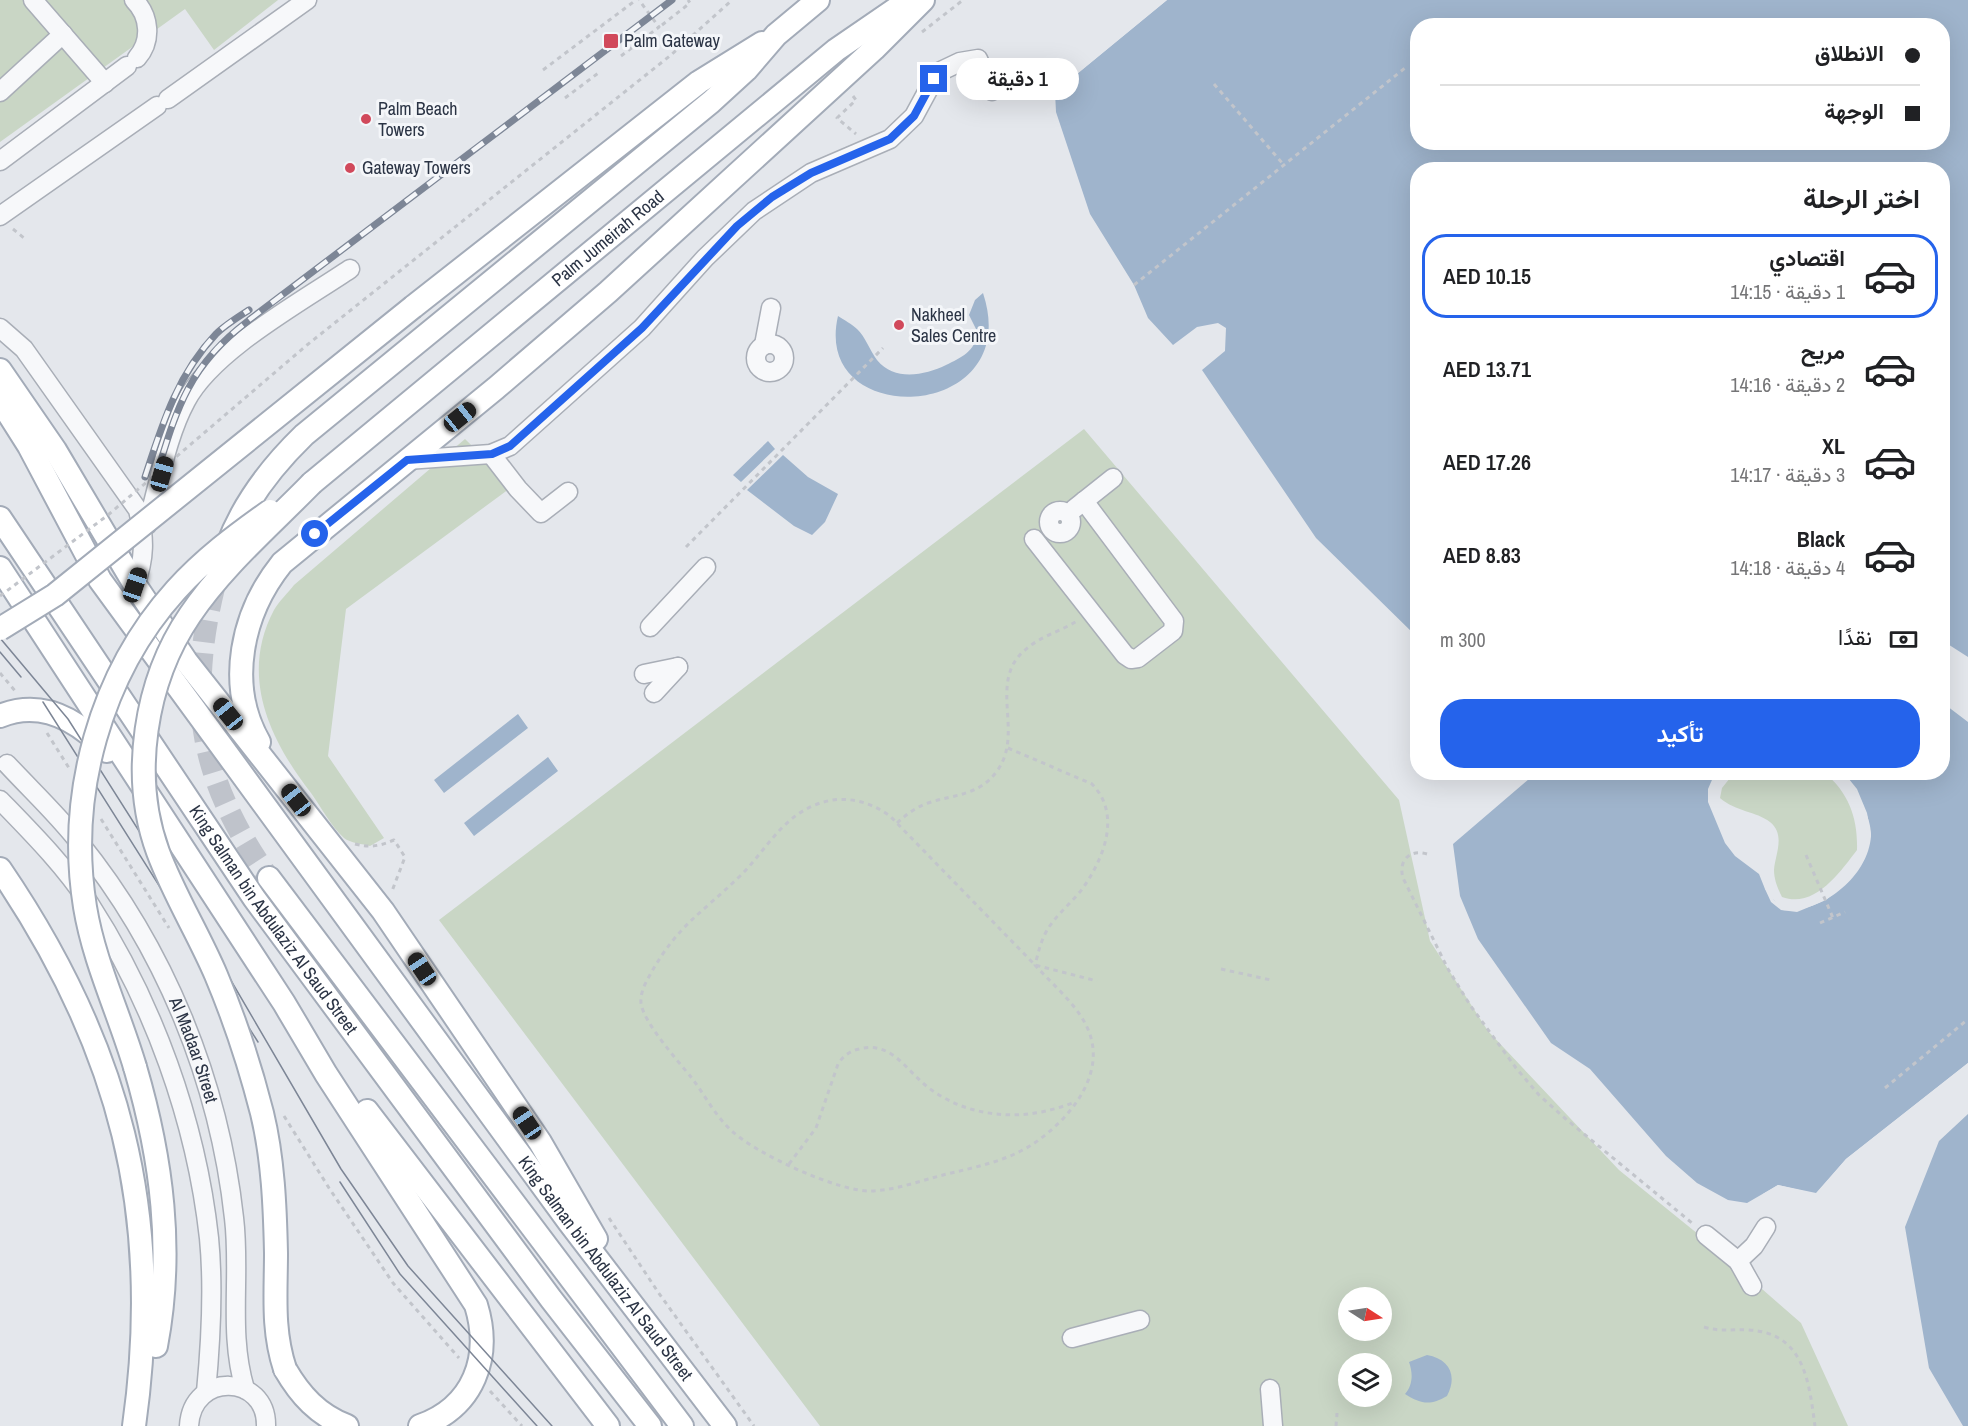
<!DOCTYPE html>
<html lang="ar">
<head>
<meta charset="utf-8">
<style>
	body { margin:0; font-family:"Archivo Narrow",Vazirmatn,sans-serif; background:#f6f6f6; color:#202124; direction:rtl; height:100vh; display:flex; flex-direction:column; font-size:22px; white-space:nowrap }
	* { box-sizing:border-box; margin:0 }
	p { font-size:20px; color:#757577 }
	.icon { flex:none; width:33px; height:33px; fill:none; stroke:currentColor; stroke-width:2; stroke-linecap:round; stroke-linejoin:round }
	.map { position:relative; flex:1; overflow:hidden; direction:ltr }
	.side { position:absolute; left:1410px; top:162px; width:540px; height:618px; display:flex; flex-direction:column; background:#fff; border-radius:24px; box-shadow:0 6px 24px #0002; direction:rtl }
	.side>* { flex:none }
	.banner { position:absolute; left:1410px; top:18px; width:540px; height:132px; border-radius:24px; box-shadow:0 6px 24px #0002; direction:rtl; display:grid; align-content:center; height:132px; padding:0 30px; background:#fff }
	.needle { width:39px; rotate:102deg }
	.controls { position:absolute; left:1338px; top:1287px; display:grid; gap:12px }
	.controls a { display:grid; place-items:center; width:54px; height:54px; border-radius:50%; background:#fff; box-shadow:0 6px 24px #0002; font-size:30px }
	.end { position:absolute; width:27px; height:27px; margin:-14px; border:8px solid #2563eb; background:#fff; box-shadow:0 0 0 3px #fff }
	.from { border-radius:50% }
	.bubble { position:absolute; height:42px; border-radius:21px; background:#fff; box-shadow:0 6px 24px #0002; font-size:20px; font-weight:600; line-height:42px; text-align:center; direction:rtl }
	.car { position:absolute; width:18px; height:36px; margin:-18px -9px; border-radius:8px; box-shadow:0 0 4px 2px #0007; background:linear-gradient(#222 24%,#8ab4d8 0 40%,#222 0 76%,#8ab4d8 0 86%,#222 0) }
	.banner b { display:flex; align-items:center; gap:21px; height:57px; font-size:22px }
	.banner b+b { border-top:2px solid #e0e0e0 }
	.banner i { width:15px; height:15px; background:#202124 }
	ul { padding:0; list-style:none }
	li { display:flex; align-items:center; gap:18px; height:84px; margin:0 12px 9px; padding:0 18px; border:3px solid transparent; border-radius:24px }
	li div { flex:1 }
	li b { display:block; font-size:22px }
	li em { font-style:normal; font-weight:600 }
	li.active { border-color:#2563eb }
	li>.icon { width:54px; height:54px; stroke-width:1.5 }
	h2 { padding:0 30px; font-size:27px; line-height:72px }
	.pay { display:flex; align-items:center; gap:15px; height:66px; padding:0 30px; font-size:22px }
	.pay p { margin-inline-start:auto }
	.action { display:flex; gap:12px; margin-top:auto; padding:12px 30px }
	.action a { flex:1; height:69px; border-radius:24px; background:#2563eb; color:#fff; font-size:24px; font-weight:600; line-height:69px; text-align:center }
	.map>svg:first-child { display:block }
	.green { fill:#c9d6c5; fill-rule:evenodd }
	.water { fill:#9fb4cc; fill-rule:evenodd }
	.pier { fill:#e4e7ec }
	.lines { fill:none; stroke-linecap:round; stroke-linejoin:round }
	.major-tunnel { stroke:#bfc3cb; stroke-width:22; stroke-dasharray:22 11; stroke-linecap:butt }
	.minor-casing { stroke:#a9aeb7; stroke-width:21 }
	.major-casing { stroke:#a3abb8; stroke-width:26 }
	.path { stroke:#c2c5cb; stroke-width:3; stroke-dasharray:4.5 4.5; stroke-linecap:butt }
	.minor { stroke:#f7f8fa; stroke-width:18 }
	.major { stroke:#fff; stroke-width:22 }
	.tram { stroke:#7d8696; stroke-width:1.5 }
	.rail-casing { stroke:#7d8696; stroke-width:7 }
	.rail { stroke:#f4f6f9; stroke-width:4.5; stroke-dasharray:14; stroke-linecap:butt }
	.major-bridge-casing { stroke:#a3abb8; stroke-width:26; stroke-linecap:butt }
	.path-bridge { stroke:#c2c5cb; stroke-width:3; stroke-dasharray:4.5 4.5; stroke-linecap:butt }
	.major-bridge { stroke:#fff; stroke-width:22 }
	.route { stroke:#2563eb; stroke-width:8 }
	.poi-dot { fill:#d1495b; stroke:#f4f6f9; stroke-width:2 }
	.labels { text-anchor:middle; stroke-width:6; stroke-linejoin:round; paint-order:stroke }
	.poi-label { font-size:18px; fill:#2b3445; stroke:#f4f6f9; text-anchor:start }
	.street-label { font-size:18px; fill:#2b3445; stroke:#f4f6f9 }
</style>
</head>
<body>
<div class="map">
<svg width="1968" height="1426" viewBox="0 0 1968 1426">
	<rect width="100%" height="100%" fill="#e4e7ec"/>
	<path class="green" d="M 0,0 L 278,0 L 214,50 L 185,9 L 0,142 Z
		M 1084,429 L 1399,800 L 1430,941 L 1488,1031 L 1619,1170 L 1714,1247 L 1801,1323 L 1848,1426 L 820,1426 L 439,920 ZM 1348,1298 L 1382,1298 L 1382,1330 L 1348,1330 ZM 1348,1364 L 1382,1364 L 1382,1396 L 1348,1396 Z
		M 465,439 L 513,486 L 346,609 L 328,756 L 384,838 L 370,846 C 363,844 350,843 344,838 C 331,826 321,807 311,793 C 270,740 239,676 274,610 C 279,601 288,593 294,585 Z
		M 1734,773 L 1825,773 C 1849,793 1858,819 1857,850 C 1840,872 1815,909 1782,897 C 1778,889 1774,880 1774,870 C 1775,855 1786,835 1770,822 C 1756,811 1736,812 1720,798 L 1722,788 Z"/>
	<path class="water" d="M 1167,0 L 1968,0 L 1968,657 L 1943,641 L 1942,170 L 1418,170 L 1417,637 L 1316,538 L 1202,370 L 1225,351 L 1226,328 L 1218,323 L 1197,327 L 1173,345 L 1148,318 L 1134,285 L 1090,214 L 1056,112 L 1055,92 ZM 1418,26 L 1942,26 L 1942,142 L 1418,142 Z
		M 983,293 C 1026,422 811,432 838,316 C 844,320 852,324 857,329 C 865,336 870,351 877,360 C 895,382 925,375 946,365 C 961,358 975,351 978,333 L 969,315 L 975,300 Z
		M 768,441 L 775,449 L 741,482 L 733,475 Z
		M 783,455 L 808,477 L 838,494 L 825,522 L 812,535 L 794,526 L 747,490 Z
		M 1943,703 L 1968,722 L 1968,1063 L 1846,1159 L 1816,1194 L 1778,1185 L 1747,1203 L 1728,1200 L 1697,1183 L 1666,1156 L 1590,1069 L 1551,1043 L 1478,939 L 1460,896 L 1453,844 L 1536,773 L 1715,773 L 1708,789 L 1708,802 L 1725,843 L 1735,856 L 1759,874 L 1765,889 L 1782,910 C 1820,914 1868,878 1871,836 C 1872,818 1855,786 1844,773 L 1942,772 Z
		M 518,714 L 528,728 L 444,793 L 434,780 Z
		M 548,757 L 558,771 L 474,836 L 464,823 Z
		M 1968,1114 L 1968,1426 L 1963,1426 L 1929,1368 L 1905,1227 L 1939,1141 Z
		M 1427,1355 C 1449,1359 1458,1375 1447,1396 C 1430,1406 1421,1404 1405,1394 C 1413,1385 1413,1373 1409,1362 Z"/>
	<path class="pier" d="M 1162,0 L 1167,0 L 1055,92 L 1055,89 Z
		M 1841,773 L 1844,773 L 1857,789 L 1867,813 L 1871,835 L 1864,860 L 1848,882 L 1826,900 L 1797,912 L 1781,910 L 1771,902 L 1765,889 L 1764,876 L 1774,900 L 1783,907 L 1797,908 L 1813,903 L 1831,893 L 1845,880 L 1861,859 L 1868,835 L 1864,814 L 1855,790 Z
		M 1968,1063 L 1968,1067 L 1848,1161 L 1817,1196 L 1779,1189 L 1763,1197 L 1763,1194 L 1778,1185 L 1816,1193 L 1846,1159 Z"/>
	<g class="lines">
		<path class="major-tunnel" d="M 214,588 C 186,702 201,782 269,878"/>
		<g class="minor-casing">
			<g id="minor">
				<path d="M 33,0 L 105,83"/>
				<path d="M 134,0 C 150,16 152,41 137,58"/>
				<path d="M 0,92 L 63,34"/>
				<path d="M 168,99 L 307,0"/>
				<path d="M 0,161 L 127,66"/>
				<path d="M 0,216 L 157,106"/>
				<path d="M 0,328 L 24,349 L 138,510 C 145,538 145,558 135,585"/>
				<circle cx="770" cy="358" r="14"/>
				<path d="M 764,345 L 771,308"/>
				<path d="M 491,454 L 518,489 L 541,513 L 568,492"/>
				<path d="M 407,460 L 491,454 L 510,446 L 642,328 L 705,258 L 754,211 L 811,173 L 890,139 L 914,116 L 934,79 L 941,71 L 960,62 L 978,59 L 992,91"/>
				<path d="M 1074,509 L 1113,478"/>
				<circle cx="1060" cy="522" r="11"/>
				<path d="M 147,525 C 159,485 166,438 186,401 C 212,351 301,302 350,269"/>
				<path d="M 1034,539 L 1125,655 L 1131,659 L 1138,658 L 1173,631 L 1174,621 L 1084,501"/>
				<path d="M 650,627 L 706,567"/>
				<path d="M 644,674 L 678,667"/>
				<path d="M 654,693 L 678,667"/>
				<path id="s1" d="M 7,764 C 31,790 57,814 78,841 C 165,948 219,1081 234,1218 C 241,1275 228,1333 245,1389"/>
				<path d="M 0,800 C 31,832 64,865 89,903 C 153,1002 196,1120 209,1238 C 214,1289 211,1340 206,1392"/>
				<path d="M 1706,1235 L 1738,1261 L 1752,1286"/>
				<path d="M 1738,1261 L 1754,1246 L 1766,1227"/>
				<path d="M 1072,1338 L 1140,1320"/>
				<path d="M 1270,1389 L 1273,1426"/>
				<path d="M 189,1426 C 192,1371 267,1374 266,1426"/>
			</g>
		</g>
		<g class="major-casing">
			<g id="major">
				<path d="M 413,307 L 699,82 L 762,43"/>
				<path d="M 0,370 L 55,450 L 135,585 L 186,661 L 383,911 L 540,1142 L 596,1239"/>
				<path id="s2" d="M 0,400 L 29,446 L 100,580 L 569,1222 L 725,1426"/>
				<path id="s3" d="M 312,483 L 836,50 L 909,0"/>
				<path id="s4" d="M 0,518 L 254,898 L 551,1299 L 650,1426"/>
				<path d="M 227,547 C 243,503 271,467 304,435 L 711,102 L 746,70 L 776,35 L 818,0"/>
				<path d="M 0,568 L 284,1003 L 326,1074 L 476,1305 C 492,1357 474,1407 420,1426"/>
				<path d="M 0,716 C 42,699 78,720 107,751"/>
				<path d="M 259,742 C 226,684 242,613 282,563 L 496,388 L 608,292 L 874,49 L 923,0"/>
				<path d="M 0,869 C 120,1045 164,1214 134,1426"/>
				<path d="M 269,878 L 682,1426"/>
				<path d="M 135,1067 C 162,1159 174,1251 156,1346"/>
				<path d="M 367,1111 L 608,1426"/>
				<path d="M 285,1369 C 300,1395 318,1415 347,1426"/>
			</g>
		</g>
		<path class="path" d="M 662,25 L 690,3 L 688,0
			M 922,32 L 963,0
			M 621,56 L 659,27 L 639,0
			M 543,70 L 636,0
			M 1214,84 L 1283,164
			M 853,96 L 856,100 L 837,118 L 856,134
			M 565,98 L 601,71
			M 13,229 L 24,238
			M 1134,285 L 1405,68
			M 686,547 L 883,348
			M 0,673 L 16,692
			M 47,733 L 69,768
			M 1008,748 L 1092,784 C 1121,814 1105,856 1083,888 C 1071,904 1054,916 1045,934 C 1040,944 1038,954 1035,965 C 1052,984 1075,1003 1086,1025 C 1110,1072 1070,1119 1033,1144 C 1005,1162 975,1167 943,1175 C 920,1181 896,1190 871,1191 C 839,1192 756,1154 732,1131 C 715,1116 705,1095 691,1077 C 678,1061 643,1022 641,1003 C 640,992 646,982 651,973 C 678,925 702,913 739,877 C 765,852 780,819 815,805 C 841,794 868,800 890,816 L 1035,965 L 1097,981
			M 1844,773 L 1845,772
			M 101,819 L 169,928
			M 897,823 C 907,814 916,807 928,803 C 955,794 979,796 997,771 C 1025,733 987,682 1025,650 C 1039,637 1061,631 1077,621
			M 355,844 C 370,848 380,846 394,840 L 405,857 L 392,891
			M 1427,854 C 1410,849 1398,860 1403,878 L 1448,969 L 1470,1005 L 1516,1068 L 1539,1095 L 1567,1120 L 1692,1223
			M 1806,855 L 1833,918
			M 1820,923 L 1845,912
			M 1221,969 L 1271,980
			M 1885,1088 L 1967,1020
			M 284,1116 L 329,1188 L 393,1283 L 459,1358
			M 789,1164 L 816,1128 L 838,1064 C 843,1056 850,1051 859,1049 C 890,1041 904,1067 924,1084 C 934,1093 947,1100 959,1105 C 998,1120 1037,1117 1075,1102
			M 609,1218 L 658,1292 L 754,1426
			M 1704,1327 C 1720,1332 1732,1329 1749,1330 C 1805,1333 1809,1383 1815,1426
			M 490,1391 L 522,1426
			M 1336,1426 L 1337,1413"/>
		<use href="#minor" class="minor"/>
		<use href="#major" class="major"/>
		<path class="tram" d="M 0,638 L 68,719 L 198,924 L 341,1169 L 408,1266 L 552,1426
			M 0,652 L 21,677
			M 43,702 L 258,1042
			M 340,1182 L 400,1274 L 537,1426"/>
		<g class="rail-casing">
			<path id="rail" d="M 249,320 L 672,0
				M 145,477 C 162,425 177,375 216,334 C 225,325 238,317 249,310
				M 155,480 C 176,411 187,367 248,321"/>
		</g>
		<use href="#rail" class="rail"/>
		<g class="major-bridge-casing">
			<path id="major-bridge" d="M 0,629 L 55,595 L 413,307
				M 135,1067 C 119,1013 94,962 85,907 C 67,795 100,674 176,590 C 204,559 236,535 270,511
				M 285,1369 C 272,1330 276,1293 276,1253 C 275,1207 273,1158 262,1113 C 250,1066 235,1020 216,975 C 198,933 174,895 158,852 C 130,776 145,681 190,615 C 223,566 271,525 312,483"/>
		</g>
		<path class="path-bridge" d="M 0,596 L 108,515 L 307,345 L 671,55 L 732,0"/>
		<use href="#major-bridge" class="major-bridge"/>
	</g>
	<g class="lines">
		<path class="route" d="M 315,534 L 407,460 L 492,454 L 510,446 L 642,328 L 737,226 L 772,197 L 811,173 L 890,139 L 914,116 L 934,79"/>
	</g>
	<g class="poi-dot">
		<rect x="603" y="33" width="16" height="16" rx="3"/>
		<circle cx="366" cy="119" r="6"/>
		<circle cx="350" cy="168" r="6"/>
		<circle cx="899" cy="325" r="6"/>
	</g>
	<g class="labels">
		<g class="poi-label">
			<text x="624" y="47">Palm Gateway</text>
			<text x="378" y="115">Palm Beach<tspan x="378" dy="21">Towers</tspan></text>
			<text x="362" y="174">Gateway Towers</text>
			<text x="911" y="321">Nakheel<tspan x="911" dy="21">Sales Centre</tspan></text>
		</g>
		<g class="street-label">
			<text dy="6" stroke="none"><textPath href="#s3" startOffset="384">Palm Jumeirah Road</textPath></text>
			<text dy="6" stroke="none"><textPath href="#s4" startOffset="486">King Salman bin Abdulaziz Al Saud Street</textPath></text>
			<text dy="6" stroke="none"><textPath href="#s1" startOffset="345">Al Madaar Street</textPath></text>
			<text dy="6" stroke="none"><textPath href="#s2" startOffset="1060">King Salman bin Abdulaziz Al Saud Street</textPath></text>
		</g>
	</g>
</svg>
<div class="controls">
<a><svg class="needle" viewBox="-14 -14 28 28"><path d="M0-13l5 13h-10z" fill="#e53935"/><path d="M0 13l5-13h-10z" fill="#757577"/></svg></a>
<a><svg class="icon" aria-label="layers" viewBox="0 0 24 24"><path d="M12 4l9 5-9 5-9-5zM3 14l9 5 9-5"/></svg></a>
</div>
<i class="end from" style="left:315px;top:534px"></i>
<i class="end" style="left:934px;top:79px"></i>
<div class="bubble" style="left:956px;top:58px;width:123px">1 دقيقة</div>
<i class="car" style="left:460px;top:417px;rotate:51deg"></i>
<i class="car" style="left:162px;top:474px;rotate:16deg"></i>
<i class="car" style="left:135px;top:585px;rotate:19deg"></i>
<i class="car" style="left:228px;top:714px;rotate:321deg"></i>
<i class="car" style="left:296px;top:800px;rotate:322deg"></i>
<i class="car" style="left:422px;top:969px;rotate:326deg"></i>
<i class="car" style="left:527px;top:1123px;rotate:326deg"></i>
<div class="banner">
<b><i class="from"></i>الانطلاق</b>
<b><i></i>الوجهة</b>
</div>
<section class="side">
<h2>اختر الرحلة</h2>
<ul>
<li class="active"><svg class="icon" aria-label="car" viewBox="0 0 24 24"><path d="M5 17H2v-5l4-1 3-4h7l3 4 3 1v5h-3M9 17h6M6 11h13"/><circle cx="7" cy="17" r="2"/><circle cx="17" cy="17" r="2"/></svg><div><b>اقتصادي</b><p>1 دقيقة · 14:15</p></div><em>AED 10.15</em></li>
<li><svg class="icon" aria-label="car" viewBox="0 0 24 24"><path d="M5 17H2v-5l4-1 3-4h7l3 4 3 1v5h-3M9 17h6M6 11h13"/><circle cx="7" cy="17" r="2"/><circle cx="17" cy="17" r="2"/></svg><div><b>مريح</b><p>2 دقيقة · 14:16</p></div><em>AED 13.71</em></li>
<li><svg class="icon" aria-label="car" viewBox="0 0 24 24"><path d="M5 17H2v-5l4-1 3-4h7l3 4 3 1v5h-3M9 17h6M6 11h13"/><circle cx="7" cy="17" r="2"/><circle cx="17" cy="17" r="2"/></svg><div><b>XL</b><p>3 دقيقة · 14:17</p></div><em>AED 17.26</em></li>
<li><svg class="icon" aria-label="car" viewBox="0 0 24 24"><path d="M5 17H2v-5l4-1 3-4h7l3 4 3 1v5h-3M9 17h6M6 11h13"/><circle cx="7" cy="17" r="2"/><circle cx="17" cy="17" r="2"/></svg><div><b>Black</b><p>4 دقيقة · 14:18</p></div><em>AED 8.83</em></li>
</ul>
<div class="pay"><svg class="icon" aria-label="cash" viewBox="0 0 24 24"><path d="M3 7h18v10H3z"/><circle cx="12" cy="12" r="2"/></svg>نقدًا<p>300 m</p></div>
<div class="action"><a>تأكيد</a></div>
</section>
</div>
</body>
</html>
